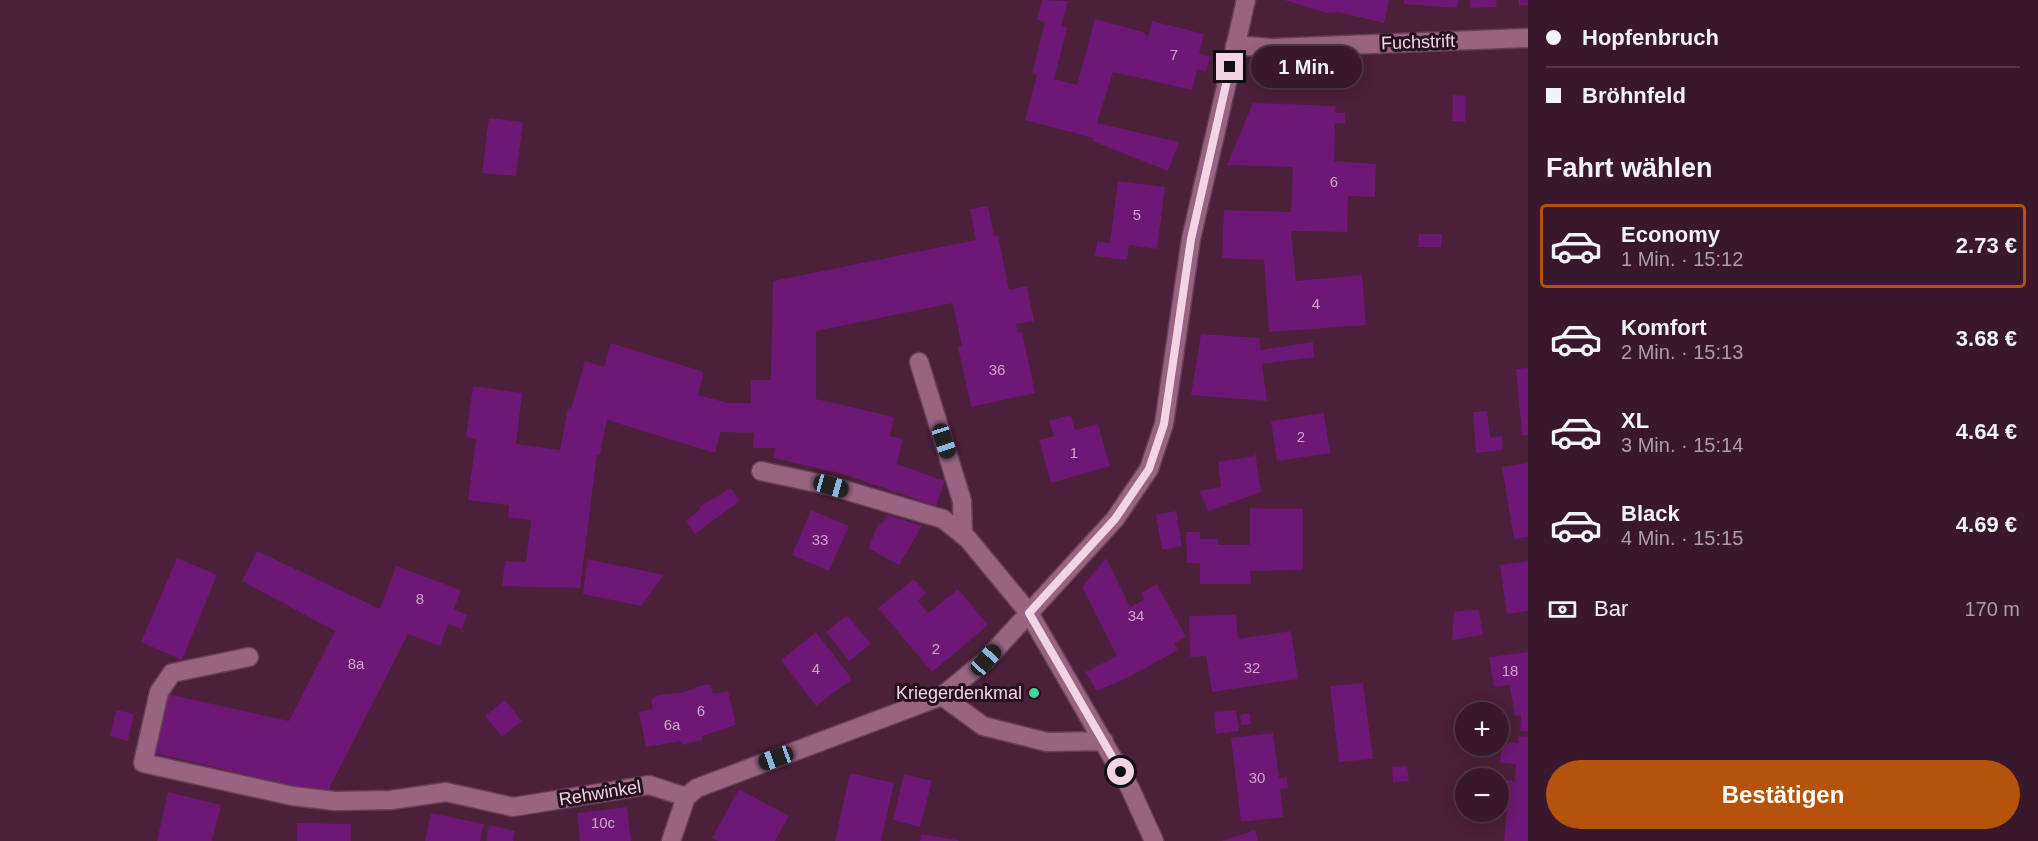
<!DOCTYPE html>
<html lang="de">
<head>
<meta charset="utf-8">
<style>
	body { margin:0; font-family:Helvetica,sans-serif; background:#442438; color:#f1f3f6; height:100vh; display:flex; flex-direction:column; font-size:22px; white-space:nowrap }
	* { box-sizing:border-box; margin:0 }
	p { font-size:20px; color:#ab9fa9 }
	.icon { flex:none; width:33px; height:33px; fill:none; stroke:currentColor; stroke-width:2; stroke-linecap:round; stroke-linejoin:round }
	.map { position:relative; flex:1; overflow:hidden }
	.panel { display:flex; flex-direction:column; background:#39172c; width:510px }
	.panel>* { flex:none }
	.top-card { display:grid; align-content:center; height:132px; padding:0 18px; background:#39172c }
	.buttons { position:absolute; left:1455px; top:702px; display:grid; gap:12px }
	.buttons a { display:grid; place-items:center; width:54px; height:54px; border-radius:50%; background:#39172c; box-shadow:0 3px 15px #0003,0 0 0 2px #533648; font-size:30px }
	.end { position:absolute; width:27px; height:27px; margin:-14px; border:8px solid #f2d4e4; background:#111; box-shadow:0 0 0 3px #111 }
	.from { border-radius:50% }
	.bubble { position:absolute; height:42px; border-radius:21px; background:#39172c; box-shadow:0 3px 15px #0003,0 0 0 2px #533648; font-size:20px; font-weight:600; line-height:42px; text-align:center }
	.car { position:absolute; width:18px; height:36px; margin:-18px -9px; border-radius:8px; box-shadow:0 0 4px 2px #0007; background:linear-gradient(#222 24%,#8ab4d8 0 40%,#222 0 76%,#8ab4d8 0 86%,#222 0) }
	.top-card b { display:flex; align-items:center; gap:21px; height:57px; font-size:22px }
	.top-card b+b { border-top:2px solid #533648 }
	.top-card i { width:15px; height:15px; background:#f1f3f6 }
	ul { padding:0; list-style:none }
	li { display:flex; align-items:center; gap:18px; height:84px; margin:0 12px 9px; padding:0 6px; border:3px solid transparent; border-radius:6px }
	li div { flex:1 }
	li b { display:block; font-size:22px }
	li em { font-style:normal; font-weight:600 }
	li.current { border-color:#b45309 }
	li>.icon { width:54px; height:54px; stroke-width:1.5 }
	h2 { padding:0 18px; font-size:27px; line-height:72px }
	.pay { display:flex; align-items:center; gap:15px; height:66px; padding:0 18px; font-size:22px }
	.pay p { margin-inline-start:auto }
	.action { display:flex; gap:12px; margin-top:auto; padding:12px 18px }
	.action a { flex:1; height:69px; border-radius:36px; background:#b45309; color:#fff; font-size:24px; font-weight:600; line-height:69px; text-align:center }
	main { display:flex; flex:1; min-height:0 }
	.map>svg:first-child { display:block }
	.building { fill:#6c1874 }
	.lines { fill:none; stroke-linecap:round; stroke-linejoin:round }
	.minor-casing { stroke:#663f58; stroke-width:21 }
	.minor { stroke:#986482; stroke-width:18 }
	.route { stroke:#f2d4e4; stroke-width:8 }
	.poi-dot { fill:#46d49e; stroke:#26121e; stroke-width:2 }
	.labels { text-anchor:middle; stroke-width:6; stroke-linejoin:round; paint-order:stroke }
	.number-label { font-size:15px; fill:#d0a5c8 }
	.street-label { font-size:18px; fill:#f2d4e4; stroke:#26121e }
	.poi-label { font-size:18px; fill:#f2d4e4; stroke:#26121e; text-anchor:end }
</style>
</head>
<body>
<main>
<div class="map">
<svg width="1528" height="841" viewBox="0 0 1528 841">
	<rect width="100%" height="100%" fill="#4c1f3b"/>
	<path class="building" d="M 1042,0 L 1068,1 L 1061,26 L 1067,28 L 1054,79 L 1077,85 L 1095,19 L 1143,32 L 1148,37 L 1152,21 L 1204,34 L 1199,54 L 1210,57 L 1206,72 L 1197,69 L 1192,90 L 1113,72 L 1097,123 L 1179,142 L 1168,171 L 1092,141 L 1093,138 L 1025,120 L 1037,75 L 1032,74 L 1045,22 L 1037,20 Z
		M 1284,0 L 1389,0 L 1384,23 L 1338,12 L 1327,13 Z
		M 1404,0 L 1458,0 L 1457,8 L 1404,4 Z
		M 1470,0 L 1496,0 L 1497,7 L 1470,8 Z
		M 1519,0 L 1528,0 L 1528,5 L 1519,6 Z
		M 1453,95 L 1466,96 L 1465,122 L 1452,121 Z
		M 1253,103 L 1336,106 L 1335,113 L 1345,113 L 1345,123 L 1335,123 L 1334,161 L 1376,164 L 1375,197 L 1348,196 L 1347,232 L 1291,231 L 1296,281 L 1362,275 L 1366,325 L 1269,332 L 1264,260 L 1222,258 L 1224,210 L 1291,212 L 1293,167 L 1227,165 Z
		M 489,118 L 523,122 L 516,176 L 482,173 Z
		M 1118,181 L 1165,187 L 1157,249 L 1129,245 L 1127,260 L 1095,256 L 1097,241 L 1110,243 Z
		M 988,206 L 994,236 L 998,235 L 1009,290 L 1027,286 L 1034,321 L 1016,324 L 1018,333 L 1022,332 L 1035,393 L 971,407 L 958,347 L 962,346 L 953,303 L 816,331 L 816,399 L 894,417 L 890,436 L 903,439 L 897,464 L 945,481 L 936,506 L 843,474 L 773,458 L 775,448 L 753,448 L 754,433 L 721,432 L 715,453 L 607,420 L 600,454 L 597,454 L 580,588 L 502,586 L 505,561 L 526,562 L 531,520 L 508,517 L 509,505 L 468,500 L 476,439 L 466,437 L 473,386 L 522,393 L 516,444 L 560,450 L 568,408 L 571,409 L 585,361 L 604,367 L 611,343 L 704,372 L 698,395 L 728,403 L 751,403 L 751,380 L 771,380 L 773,281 L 976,240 L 970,209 Z
		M 1419,234 L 1442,234 L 1441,247 L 1418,247 Z
		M 1201,334 L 1259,338 L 1261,350 L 1313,342 L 1314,357 L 1262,364 L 1267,401 L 1191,395 Z
		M 1528,368 L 1528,435 L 1522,435 L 1516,369 Z
		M 1487,411 L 1490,438 L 1502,436 L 1503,450 L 1476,453 L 1473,412 Z
		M 1324,413 L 1330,453 L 1277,461 L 1271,421 Z
		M 1071,415 L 1075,430 L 1098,424 L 1110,466 L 1051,483 L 1039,440 L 1054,436 L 1049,421 Z
		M 1255,452 L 1261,492 L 1209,511 L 1199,491 L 1221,487 L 1218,462 L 1254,456 Z
		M 1528,463 L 1528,537 L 1514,539 L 1502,467 Z
		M 731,488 L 740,501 L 695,534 L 686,521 L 701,509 L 699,507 Z
		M 1250,508 L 1303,509 L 1303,570 L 1250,571 L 1251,584 L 1200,584 L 1200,563 L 1187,563 L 1186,532 L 1200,532 L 1200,539 L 1218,539 L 1218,545 L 1250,545 Z
		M 811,510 L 849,526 L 829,571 L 792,555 Z
		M 1176,511 L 1182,546 L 1162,550 L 1156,515 Z
		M 887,515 L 922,526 L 899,565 L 868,548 L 879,523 L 882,524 Z
		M 257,551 L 380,609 L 396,566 L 461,590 L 454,609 L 467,615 L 462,629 L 448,624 L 440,646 L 408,634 L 328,791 L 312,790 L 154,753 L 168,694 L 289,721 L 335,631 L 242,581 Z
		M 177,558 L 217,575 L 182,660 L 141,642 Z
		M 1106,558 L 1130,607 L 1145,599 L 1141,593 L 1157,584 L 1186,637 L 1174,643 L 1178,650 L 1129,677 L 1097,691 L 1085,672 L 1117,656 L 1082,587 Z
		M 587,559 L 664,575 L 641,606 L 583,594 Z
		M 1528,561 L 1528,611 L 1507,614 L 1500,565 Z
		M 914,579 L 926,593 L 918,601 L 928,613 L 958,589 L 988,625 L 932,672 L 878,608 Z
		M 1479,609 L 1483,635 L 1452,640 L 1454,612 Z
		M 847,615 L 871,644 L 849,661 L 826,632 Z
		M 1236,615 L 1238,639 L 1291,631 L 1298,679 L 1212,692 L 1206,656 L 1190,657 L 1189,616 Z
		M 816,632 L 852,679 L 816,706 L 781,660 Z
		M 1528,652 L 1528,731 L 1520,731 L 1521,715 L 1515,716 L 1510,685 L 1494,687 L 1489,657 Z
		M 1363,683 L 1373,759 L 1339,762 L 1330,686 Z
		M 703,685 L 711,685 L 713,694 L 728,691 L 736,725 L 702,736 L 702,740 L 682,745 L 681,741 L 646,747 L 639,712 L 653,709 L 651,700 L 658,695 L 681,693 Z
		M 505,700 L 522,721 L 502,737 L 485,716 Z
		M 116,710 L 134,714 L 128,741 L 110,736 Z
		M 1236,710 L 1239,731 L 1216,734 L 1214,712 Z
		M 1250,713 L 1251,724 L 1241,725 L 1240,715 Z
		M 1273,733 L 1279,778 L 1287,777 L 1288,788 L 1280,789 L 1283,817 L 1241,822 L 1231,738 Z
		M 1518,736 L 1528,737 L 1528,841 L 1504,841 L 1507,809 L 1498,809 L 1499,780 L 1515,781 L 1516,764 L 1500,763 L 1502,742 L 1518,743 Z
		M 1407,766 L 1409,781 L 1393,782 L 1392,767 Z
		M 850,773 L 894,783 L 881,841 L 835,841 Z
		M 904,774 L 932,781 L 920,827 L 893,820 Z
		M 739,789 L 789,816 L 775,841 L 718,841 L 712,838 Z
		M 168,792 L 221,805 L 212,841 L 157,841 Z
		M 627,807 L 631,841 L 580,841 L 577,813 Z
		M 431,813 L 484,824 L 480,841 L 425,841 Z
		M 297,823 L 351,824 L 351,841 L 297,841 Z
		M 489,825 L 515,831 L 513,841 L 486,841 Z
		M 1255,830 L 1258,841 L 1222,841 Z
		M 921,834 L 958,840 L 958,841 L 920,841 Z"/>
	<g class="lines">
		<g class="minor-casing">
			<path id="minor" d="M 1235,45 L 1272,48 L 1528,38
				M 919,362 L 962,501 L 963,535
				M 761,471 L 831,486 L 943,519 L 968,539 L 1029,613 L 1130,788 L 1154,841
				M 249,657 L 172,673 L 159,692 L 143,763 L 292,796 L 335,801 L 391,800 L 446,792 L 513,807 L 649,785 L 686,797
				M 942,696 L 983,726 L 1047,742 L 1104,741
				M 671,841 L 686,797 L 697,788 L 942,696 L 986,660 L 1115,519 L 1149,469 L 1164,424 L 1191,239 L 1246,0"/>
		</g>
		<use href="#minor" class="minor"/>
	</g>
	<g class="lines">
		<path class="route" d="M 1121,772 L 1029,613 L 1115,519 L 1149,469 L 1164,424 L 1191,239 L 1230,67"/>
	</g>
	<circle class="poi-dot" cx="1034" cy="693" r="6"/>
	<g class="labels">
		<g class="number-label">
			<text x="1174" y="60">7</text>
			<text x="1334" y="187">6</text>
			<text x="1137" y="220">5</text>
			<text x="1316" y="309">4</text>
			<text x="997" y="375">36</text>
			<text x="1301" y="442">2</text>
			<text x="1074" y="458">1</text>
			<text x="820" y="545">33</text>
			<text x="420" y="604">8</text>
			<text x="1136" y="621">34</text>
			<text x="936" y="654">2</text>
			<text x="356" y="669">8a</text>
			<text x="1252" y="673">32</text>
			<text x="816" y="674">4</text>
			<text x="1510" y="676">18</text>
			<text x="701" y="716">6</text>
			<text x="672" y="730">6a</text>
			<text x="1257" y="783">30</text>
			<text x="603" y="828">10c</text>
		</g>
		<g class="street-label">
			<text transform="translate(1418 42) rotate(-2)" y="6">Fuchstrift</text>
			<text transform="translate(600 793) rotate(-9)" y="6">Rehwinkel</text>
		</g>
		<g class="poi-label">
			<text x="1022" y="699">Kriegerdenkmal</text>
		</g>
	</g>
</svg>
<div class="buttons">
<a>+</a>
<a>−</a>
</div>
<i class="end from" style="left:1121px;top:772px"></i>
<i class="end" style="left:1230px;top:67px"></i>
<div class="bubble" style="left:1251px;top:46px;width:111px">1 Min.</div>
<i class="car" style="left:944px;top:441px;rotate:162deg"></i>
<i class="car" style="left:831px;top:486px;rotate:106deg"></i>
<i class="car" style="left:986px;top:660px;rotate:42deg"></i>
<i class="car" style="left:776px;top:758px;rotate:250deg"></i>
</div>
<section class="panel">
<div class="top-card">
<b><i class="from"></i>Hopfenbruch</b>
<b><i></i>Bröhnfeld</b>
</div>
<h2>Fahrt wählen</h2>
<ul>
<li class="current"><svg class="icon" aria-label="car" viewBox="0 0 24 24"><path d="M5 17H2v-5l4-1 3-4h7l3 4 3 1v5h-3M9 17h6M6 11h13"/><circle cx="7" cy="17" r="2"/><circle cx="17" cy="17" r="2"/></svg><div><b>Economy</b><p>1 Min. · 15:12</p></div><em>2.73 €</em></li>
<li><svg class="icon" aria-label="car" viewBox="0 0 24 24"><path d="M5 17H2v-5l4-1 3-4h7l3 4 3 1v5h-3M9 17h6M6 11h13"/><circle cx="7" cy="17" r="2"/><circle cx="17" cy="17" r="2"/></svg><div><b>Komfort</b><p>2 Min. · 15:13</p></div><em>3.68 €</em></li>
<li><svg class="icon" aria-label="car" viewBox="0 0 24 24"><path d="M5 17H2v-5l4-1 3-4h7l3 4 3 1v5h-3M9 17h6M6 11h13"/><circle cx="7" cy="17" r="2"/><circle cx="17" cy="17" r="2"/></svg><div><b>XL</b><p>3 Min. · 15:14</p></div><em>4.64 €</em></li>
<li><svg class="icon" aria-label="car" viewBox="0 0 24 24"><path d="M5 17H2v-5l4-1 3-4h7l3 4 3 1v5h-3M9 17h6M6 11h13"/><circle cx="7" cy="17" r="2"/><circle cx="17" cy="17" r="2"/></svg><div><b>Black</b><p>4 Min. · 15:15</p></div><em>4.69 €</em></li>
</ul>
<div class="pay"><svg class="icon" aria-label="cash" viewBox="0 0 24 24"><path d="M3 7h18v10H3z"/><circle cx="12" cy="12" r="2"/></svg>Bar<p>170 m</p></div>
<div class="action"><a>Bestätigen</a></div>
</section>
</main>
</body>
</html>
